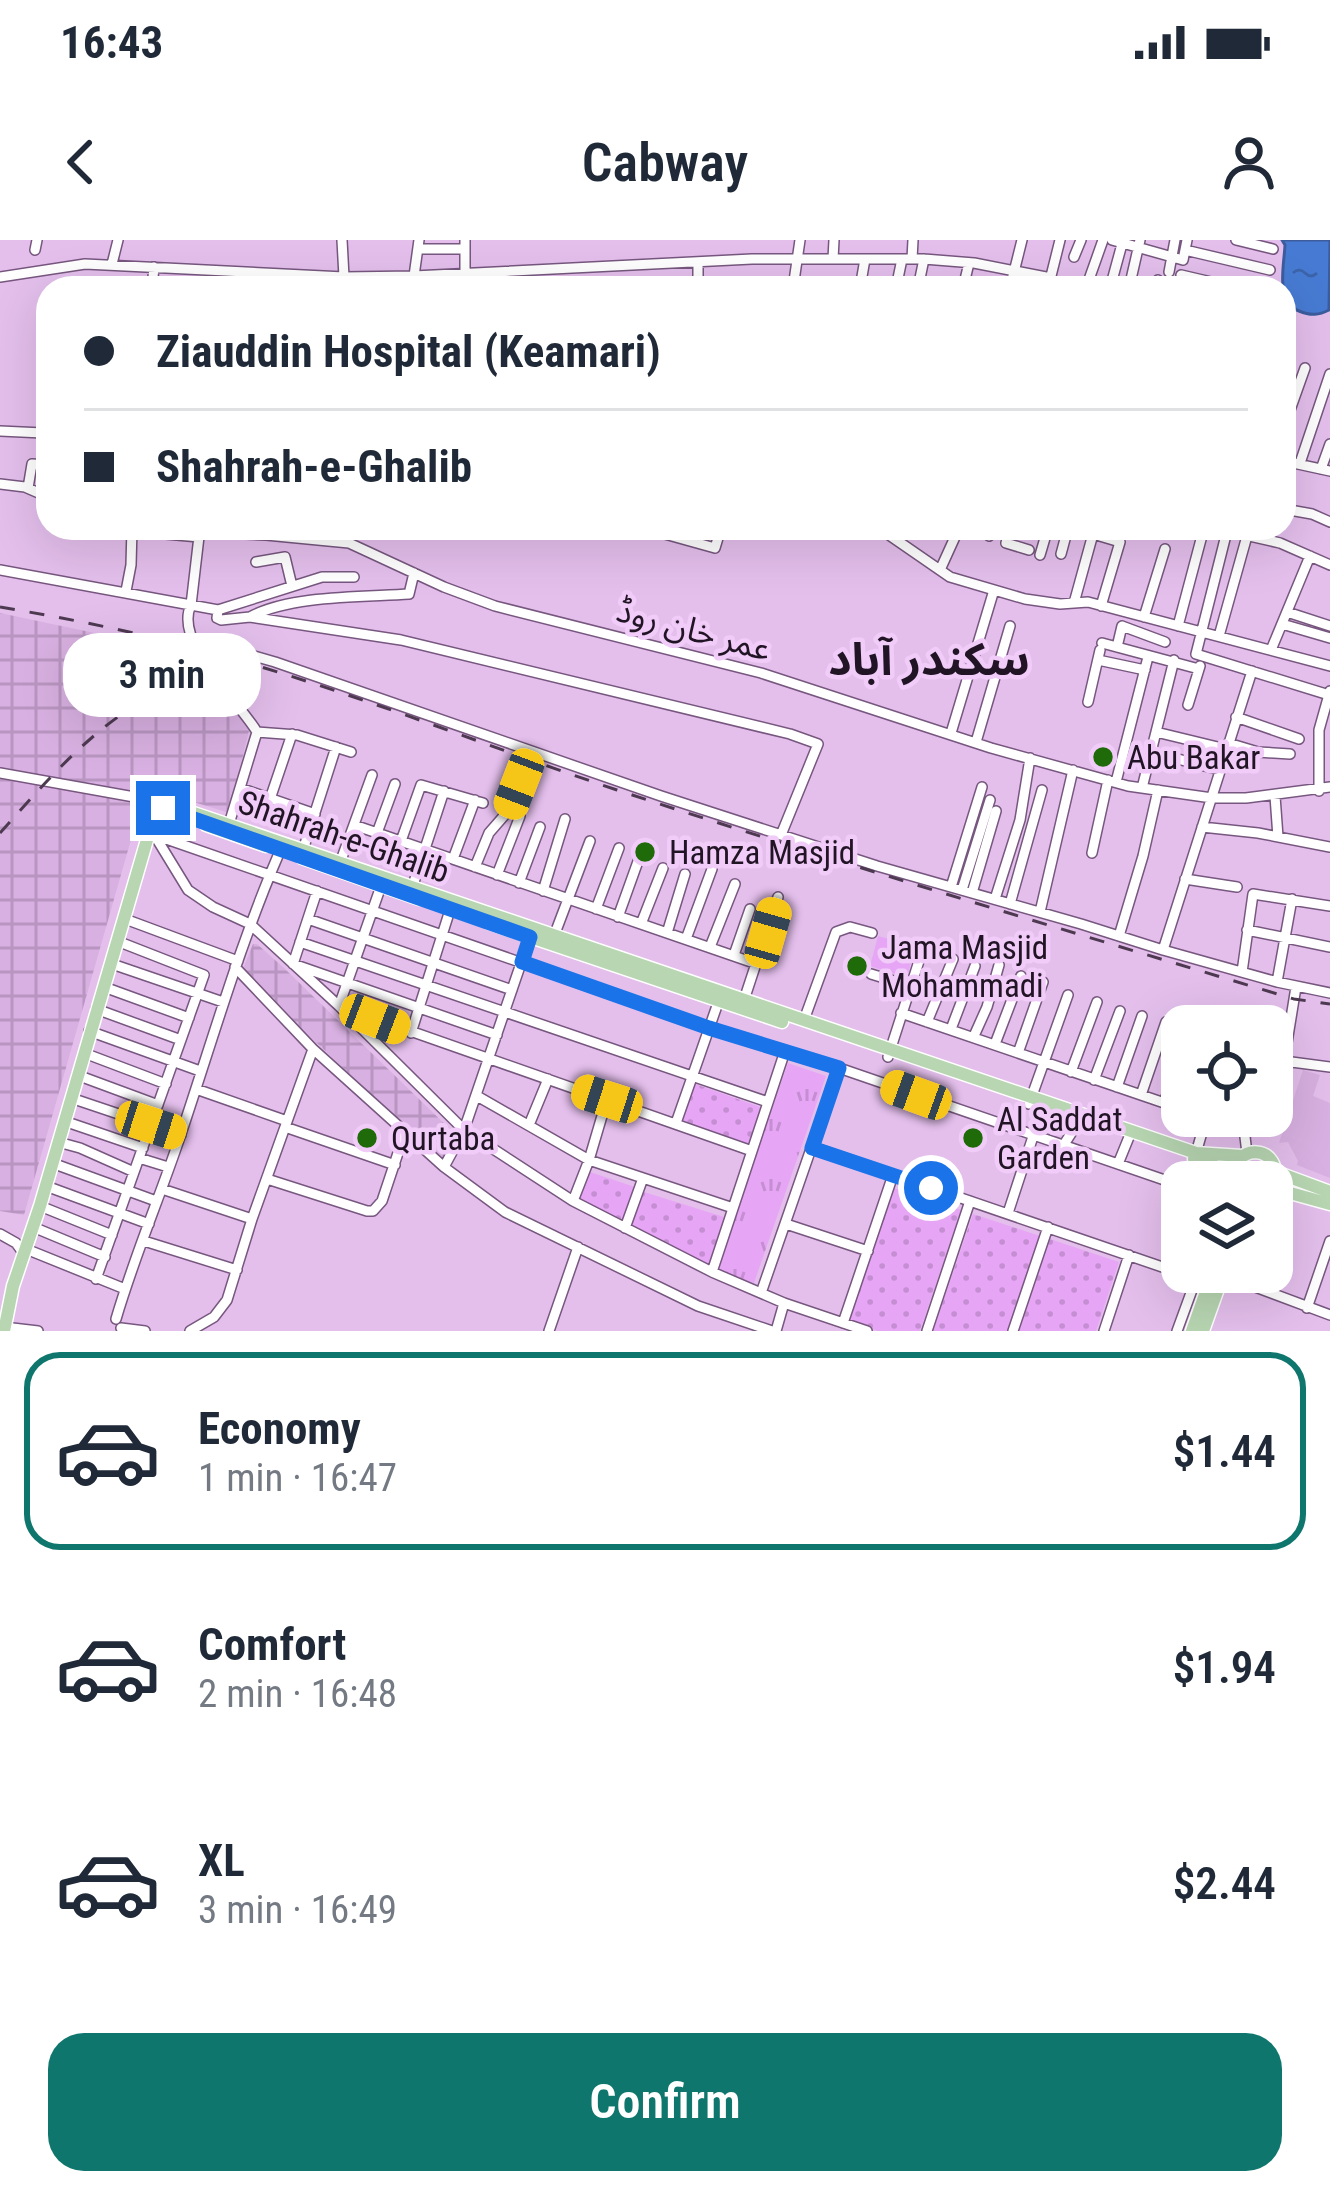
<!DOCTYPE html>
<html lang="en">
<head>
<meta charset="utf-8">
<style>
	body { margin:0; font-family:"Roboto Condensed","Noto Sans Arabic",sans-serif; background:#f6f6f7; color:#1f2937; height:100vh; display:flex; flex-direction:column; font-size:45px; white-space:nowrap }
	* { box-sizing:border-box; margin:0 }
	p { font-size:39px; color:#747a83 }
	.icon { flex:none; width:66px; height:66px; fill:none; stroke:currentColor; stroke-width:2; stroke-linecap:round; stroke-linejoin:round }
	.map { position:relative; height:1091px; overflow:hidden }
	.drawer { display:flex; flex-direction:column; background:#fff; flex:1 }
	.drawer>* { flex:none }
	.banner { position:absolute; left:36px; top:36px; width:1260px; height:264px; border-radius:36px; box-shadow:0 12px 48px #0002; display:grid; align-content:center; height:264px; padding:0 48px; background:#fff }
	.fabs { position:absolute; left:1161px; top:765px; display:grid; gap:24px }
	.fabs a { display:grid; place-items:center; width:132px; height:132px; border-radius:24px; background:#fff; box-shadow:0 12px 48px #0002; font-size:60px }
	.end { position:absolute; width:54px; height:54px; margin:-27px; border:15px solid #1a73e8; background:#fff; box-shadow:0 0 0 6px #fff }
	.from { border-radius:50% }
	.bubble { position:absolute; height:84px; border-radius:36px; background:#fff; box-shadow:0 12px 48px #0002; font-size:39px; font-weight:600; line-height:84px; text-align:center }
	.car { position:absolute; width:36px; height:72px; margin:-36px -18px; border-radius:15px; box-shadow:0 0 9px 3px #0007; background:linear-gradient(#f5c518 24%,#345 0 40%,#f5c518 0 76%,#345 0 86%,#f5c518 0) }
	.banner b { display:flex; align-items:center; gap:42px; height:114px; font-size:45px }
	.banner b+b { border-top:3px solid #e0e1e3 }
	.banner i { width:30px; height:30px; background:#1f2937 }
	ul { padding:21px 0 0; list-style:none }
	li { display:flex; align-items:center; gap:36px; height:198px; margin:0 24px 18px; padding:0 24px; border:6px solid transparent; border-radius:36px }
	li div { flex:1 }
	li b { display:block; font-size:45px }
	li em { font-style:normal; font-weight:600 }
	li.selected { border-color:#0f766e }
	li>.icon { width:108px; height:108px; stroke-width:1.5 }
	.cta { display:flex; gap:24px; margin-top:auto; padding:24px 48px }
	.cta a { flex:1; height:138px; border-radius:36px; background:#0f766e; color:#fff; font-size:48px; font-weight:600; line-height:138px; text-align:center }
	.status { display:flex; justify-content:space-between; align-items:center; height:84px; padding:0 60px; background:#fff; direction:ltr }
	.status svg { height:33px; fill:currentColor }
	header { display:flex; justify-content:space-between; align-items:center; height:156px; padding:0 48px; background:#fff; font-size:54px; font-weight:600 }
	.map>svg:first-child { display:block }
	.built { fill:#d8b0e1 }
	.industrial { fill:url(#industrial-grid) }
	.grass { fill:url(#grass-dots) }
	.park { fill:url(#park-tufts) }
	.water { fill:url(#water-ripples); stroke:#3c5c9e; stroke-width:3 }
	.lines { fill:none; stroke-linecap:round; stroke-linejoin:round }
	.minor-casing { stroke:#77577f; stroke-width:12 }
	.major-casing { stroke:#fff; stroke-width:15 }
	.minor { stroke:#fff; stroke-width:9 }
	.major { stroke:#b8d6b2; stroke-width:12 }
	.rail { stroke:#4d3a51; stroke-width:3; stroke-dasharray:15 15; stroke-linecap:butt }
	.route { stroke:#1a73e8; stroke-width:15 }
	.poi-dot { fill:#206b09; stroke:#f1ccf9; stroke-width:4.5 }
	.labels { text-anchor:middle; stroke-width:9; stroke-linejoin:round; paint-order:stroke }
	.street-label { font-size:33px; fill:#211424; stroke:#f1ccf9 }
	.poi-label { font-size:33px; fill:#211424; stroke:#f1ccf9; text-anchor:start }
	.district-label { font-size:45px; font-weight:bold; fill:#211424; stroke:#f1ccf9 }
</style>
</head>
<body>
<div class="status"><b>16:43</b><svg viewBox="0 0 49 12"><path d="M0 12V9h3v3zM5 12V6h3v6zM10 12V3h3v9zM15 12V0h3v12zM26 1h20v11H26zM47 4h2v5h-2z"/></svg></div>
<header><svg class="icon" aria-label="back" viewBox="0 0 24 24"><path d="M15 5l-7 7 7 7"/></svg>Cabway<svg class="icon" aria-label="person" viewBox="0 0 24 24"><circle cx="12" cy="8" r="4"/><path d="M4 21q1-7 8-7t8 7"/></svg></header>
<div class="map">
<svg width="1330" height="1091" viewBox="0 0 1330 1091">
	<defs>
		<pattern id="industrial-grid" width="8" height="8" patternUnits="userSpaceOnUse" patternTransform="scale(3)"><rect width="8" height="8" fill="#d8b0e1"/><path d="M0 4h8M4 0v8" fill="none" stroke="#b996c1"/></pattern>
		<pattern id="grass-dots" width="8" height="8" patternUnits="userSpaceOnUse" patternTransform="scale(3)"><rect width="8" height="8" fill="#e6a5f5"/><path d="M2 2h.1M6 6h.1" fill="none" stroke="#c58dd2" stroke-width="1.8" stroke-linecap="round"/></pattern>
		<pattern id="park-tufts" width="24" height="20" patternUnits="userSpaceOnUse" patternTransform="scale(3)"><rect width="24" height="20" fill="#e6a5f5"/><path d="M3 7l-1-3M5 7V3M7 7l1-3M15 17l-1-3M17 17v-4M19 17l1-3" fill="none" stroke="#c58dd2"/></pattern>
		<pattern id="water-ripples" width="26" height="14" patternUnits="userSpaceOnUse" patternTransform="scale(3)"><rect width="26" height="14" fill="#477bd3"/><path d="M2 4q2-2 4 0t4 0M15 11q2-2 4 0t4 0" fill="none" stroke="#3b64ab"/></pattern>
	</defs>
	<rect width="100%" height="100%" fill="#e4bfec"/>
	<path class="built" d="M 1303,830 L 1320,835 L 1313,856 L 1330,863 L 1330,938 L 1297,925 L 1298,921 L 1288,902 L 1279,903 Z"/>
	<path class="industrial" d="M 0,373 L 194,414 L 249,491 L 229,573 L 146,547 L 24,975 L 0,971 Z
		M 253,704 L 257,704 L 284,728 L 456,895 L 445,918 L 442,918 L 394,877 L 242,731 Z"/>
	<path class="grass" d="M 695,844 L 763,868 L 749,907 L 682,883 Z
		M 590,932 L 635,947 L 622,988 L 576,965 Z
		M 894,948 L 961,970 L 920,1091 L 878,1091 L 849,1081 Z
		M 641,951 L 724,977 L 708,1026 L 628,987 Z
		M 973,974 L 1040,996 L 1008,1091 L 933,1091 Z
		M 1050,999 L 1119,1022 L 1096,1091 L 1019,1091 Z"/>
	<path class="park" d="M 878,696 L 915,706 L 907,738 L 870,726 Z
		M 788,823 L 826,836 L 754,1043 L 716,1030 Z"/>
	<path class="water" d="M 1282,0 L 1330,0 L 1329,70 C 1319,75 1311,76 1299,71 C 1275,61 1284,27 1285,5 Z"/>
	<g class="lines">
		<g class="minor-casing">
			<path id="minor" d="M 342,0 L 344,37
				M 465,0 L 465,35
				M 1112,0 L 1183,20 L 1187,0
				M 1236,0 L 1273,9
				M 418,9 L 465,9
				M 35,10 L 37,0
				M 1185,10 L 1270,30
				M 1074,17 L 1081,0
				M 833,19 L 834,0
				M 912,19 L 913,0
				M 112,24 L 118,0
				M 1169,32 L 1175,0
				M 1181,35 L 1237,48
				M 414,36 L 419,0
				M 0,37 L 85,24 L 344,37 L 414,36 L 752,19 L 924,19 L 974,23 L 1051,38
				M 152,48 L 154,27
				M 698,48 L 698,23
				M 793,48 L 800,0
				M 860,48 L 865,19
				M 896,48 L 902,19
				M 918,48 L 924,19
				M 963,48 L 969,23
				M 1010,48 L 1022,0
				M 1048,48 L 1060,0
				M 1086,48 L 1103,0
				M 1110,48 L 1122,4
				M 1129,48 L 1140,0
				M 1156,48 L 1158,40
				M 1284,187 L 1305,128
				M 0,191 L 43,193 L 48,188 L 48,180
				M 1284,221 L 1330,231
				M 1300,223 L 1330,134
				M 1321,229 L 1330,204
				M 0,244 L 25,247 L 48,257
				M 28,248 L 32,224 L 48,225
				M 1284,269 L 1312,274 L 1330,282
				M 200,288 L 191,365 C 173,402 238,460 257,492 L 229,584
				M 643,288 L 715,308 L 721,288
				M 879,288 L 950,337 L 1025,359 L 1060,364 L 1088,362 L 1330,426
				M 1010,288 L 1006,303 L 1029,310
				M 1214,288 L 1280,303 L 1330,325
				M 132,291 L 199,297
				M 1227,291 L 1196,414 L 1329,455
				M 200,292 L 266,295 L 349,303 L 444,347 L 495,366 L 761,433 L 991,508 L 1128,546 L 1212,558 L 1246,558 L 1330,547
				M 989,296 L 991,288
				M 1061,314 L 1068,288
				M 1040,315 L 1048,288
				M 256,322 L 285,317 L 292,346
				M 0,330 L 218,370 L 322,337 L 354,337
				M 940,330 L 955,297
				M 126,351 L 131,325 L 132,288
				M 1074,363 L 1093,294 L 1120,302 L 1101,366
				M 218,370 L 217,378 L 221,380 L 250,377 L 401,400 L 790,494 L 818,504 L 781,595
				M 1287,372 L 1330,386
				M 250,377 C 290,355 364,357 409,354 L 414,333
				M 1144,377 L 1165,309
				M 1282,384 L 1330,398
				M 1178,386 L 1204,288
				M 1219,396 L 1247,296
				M 192,403 L 209,403 L 275,422 L 661,556 L 877,626 L 1081,684 L 1163,710 L 1277,742 L 1330,753
				M 1102,403 L 1199,429
				M 1117,407 L 1122,386 L 1165,402
				M 1271,410 L 1310,316
				M 1098,420 L 1145,430
				M 1088,462 L 1100,410
				M 1188,465 L 1200,426
				M 1236,477 L 1299,499
				M 257,492 L 297,495 L 351,512
				M 1156,492 L 1226,509
				M 951,493 L 994,350
				M 976,502 L 1010,386
				M 1228,503 L 1258,512 L 1290,514
				M 1151,512 L 1220,530
				M 0,533 L 151,560 L 159,567
				M 1116,542 L 1148,417
				M 240,548 L 315,574
				M 1142,548 L 1174,420
				M 1319,551 L 1319,490 L 1330,451
				M 1275,556 L 1278,597
				M 270,559 L 292,494
				M 354,585 L 757,724
				M 1202,587 L 1258,593 L 1330,607
				M 149,593 L 709,788 L 839,828 L 1182,946
				M 377,593 L 395,544
				M 155,596 L 188,650 L 213,667 L 250,684 L 339,766 L 464,890 L 573,961 L 712,1032 L 784,1063 L 867,1091
				M 401,601 L 421,545 L 483,563
				M 303,610 L 336,507
				M 1092,613 L 1108,540
				M 453,619 L 475,560
				M 340,623 L 372,535
				M 475,627 L 489,593 L 510,569 L 519,544
				M 497,635 L 520,576
				M 1185,639 L 1237,647
				M 519,643 L 540,587
				M 381,646 L 339,766 L 752,911 L 712,1032
				M 951,647 L 982,547
				M 412,648 L 444,551
				M 962,650 L 990,560
				M 317,651 L 293,724 L 497,795
				M 543,651 L 565,579
				M 972,653 L 996,571
				M 995,659 L 1020,580 L 1030,518
				M 1010,664 L 1042,550
				M 596,669 L 619,608
				M 1040,672 L 1073,530
				M 618,677 L 641,613
				M 125,679 L 238,721
				M 308,679 L 512,750
				M 641,684 L 663,628
				M 1247,690 L 1330,707
				M 667,693 L 685,634
				M 554,696 L 590,601
				M 1119,696 L 1143,616 L 1158,550
				M 686,699 L 712,629
				M 300,702 L 768,862
				M 710,707 L 735,644
				M 1163,710 L 1252,431
				M 734,715 L 750,669
				M 112,724 L 223,762
				M 235,727 L 313,809 L 444,927 L 505,972 L 698,1066 L 772,1091
				M 1242,732 L 1253,654 L 1330,666
				M 871,734 L 910,746
				M 1277,742 L 1292,659
				M 104,747 L 189,778
				M 744,760 L 778,657
				M 96,769 L 181,800
				M 901,773 L 1182,869
				M 804,780 L 836,692 L 850,687 L 872,693
				M 927,782 L 953,719
				M 951,789 L 975,726
				M 89,791 L 200,831
				M 411,793 L 450,670
				M 974,796 L 987,767 L 999,725
				M 995,804 L 1021,736
				M 84,813 L 166,844
				M 1018,813 L 1043,742
				M 888,817 L 919,721
				M 1284,821 L 1296,747
				M 1071,832 L 1097,762
				M 77,835 L 158,865
				M 1094,840 L 1120,771
				M 1272,842 L 1279,840 L 1284,821 L 1330,827
				M 1117,847 L 1142,776
				M 196,849 L 287,881
				M 1141,855 L 1166,782
				M 477,856 L 589,920 L 733,968
				M 71,858 L 181,895
				M 1164,863 L 1182,812
				M 1029,864 L 1068,755
				M 64,881 L 143,908
				M 676,883 L 719,760
				M 529,885 L 548,839
				M 285,887 L 395,925
				M 58,902 L 80,908 L 134,932
				M 1063,906 L 1079,881
				M 812,907 L 1209,1043
				M 752,911 L 785,811
				M 1196,913 L 1205,882 L 1203,876
				M 1247,913 L 1245,897 L 1252,876
				M 139,918 L 168,927
				M 52,923 L 156,961
				M 1118,924 L 1129,897
				M 444,927 L 464,890 L 530,697
				M 267,939 L 367,971 L 373,971 L 382,961 L 405,892
				M 46,946 L 149,984
				M 162,949 L 252,979
				M 573,961 L 589,920 L 607,859
				M 40,966 L 112,995
				M 1008,973 L 1042,869
				M 786,984 L 868,1011
				M 33,987 L 105,1017
				M 625,988 L 643,938
				M 0,994 L 16,1003 L 24,1014
				M 144,1001 L 237,1030
				M 26,1009 L 125,1049
				M 1223,1035 L 1330,1075
				M 96,1039 L 204,735 L 117,701
				M 761,1053 L 839,828
				M 1307,1068 L 1330,1001
				M 116,1079 C 135,1014 162,952 183,888 C 214,795 241,701 280,611
				M 843,1083 L 893,935
				M 4,1087 L 38,1091
				M 121,1088 L 145,1091
				M 190,1091 L 214,1077 L 227,1060 L 252,979 L 313,809
				M 549,1091 L 578,1007
				M 776,1091 L 784,1063
				M 927,1091 L 970,961
				M 1013,1091 L 1048,987
				M 1104,1091 L 1129,1015
				M 1177,1091 L 1196,1039"/>
		</g>
		<g class="major-casing">
			<path id="major" d="M 161,566 L 167,564 L 1196,913 L 1242,916
				M 206,585 L 266,606
				M 302,618 L 419,659
				M 489,683 L 782,782
				M 1194,919 L 1217,927 L 1235,940
				M 1276,932 L 1330,952
				M 1236,942 C 1227,900 1288,904 1272,945
				M 1272,948 L 1330,964
				M 4,1091 L 13,1046 L 40,966 L 149,593 L 161,566
				M 1192,1091 L 1213,1032
				M 1203,1091 L 1224,1032"/>
		</g>
		<use href="#minor" class="minor"/>
		<use href="#major" class="major"/>
		<path class="rail" d="M 0,367 C 65,378 131,391 195,408 C 338,446 477,503 617,550 C 842,624 1068,691 1294,759 L 1330,764
			M 0,593 C 67,518 143,427 253,432"/>
	</g>
	<g class="lines">
		<path class="route" d="M 163,568 L 530,697 L 522,722 L 709,788 L 839,828 L 812,908 L 931,948"/>
	</g>
	<g class="poi-dot">
		<circle cx="1103" cy="517" r="12"/>
		<circle cx="645" cy="612" r="12"/>
		<circle cx="857" cy="726" r="12"/>
		<circle cx="367" cy="898" r="12"/>
		<circle cx="973" cy="898" r="12"/>
	</g>
	<g class="labels">
		<g class="street-label">
			<text transform="translate(694 389) rotate(15)" y="12">عمر خان روڈ</text>
			<text transform="translate(344 596) rotate(19)" y="12">Shahrah-e-Ghalib</text>
		</g>
		<g class="poi-label">
			<text x="1127" y="529">Abu Bakar</text>
			<text x="669" y="624">Hamza Masjid</text>
			<text x="881" y="719">Jama Masjid<tspan x="881" dy="38">Mohammadi</tspan></text>
			<text x="997" y="891">Al Saddat<tspan x="997" dy="38">Garden</tspan></text>
			<text x="391" y="910">Qurtaba</text>
		</g>
		<g class="district-label">
			<text x="929" y="435">سکندر آباد</text>
		</g>
	</g>
</svg>
<div class="fabs">
<a><svg class="icon" aria-label="locate" viewBox="0 0 24 24"><circle cx="12" cy="12" r="6"/><path d="M12 2v4M12 18v4M2 12h4M18 12h4"/></svg></a>
<a><svg class="icon" aria-label="layers" viewBox="0 0 24 24"><path d="M12 4l9 5-9 5-9-5zM3 14l9 5 9-5"/></svg></a>
</div>
<i class="end from" style="left:931px;top:948px"></i>
<i class="end" style="left:163px;top:568px"></i>
<div class="bubble" style="left:63px;top:393px;width:198px">3 min</div>
<i class="car" style="left:519px;top:544px;rotate:201deg"></i>
<i class="car" style="left:768px;top:693px;rotate:16deg"></i>
<i class="car" style="left:375px;top:779px;rotate:111deg"></i>
<i class="car" style="left:916px;top:855px;rotate:290deg"></i>
<i class="car" style="left:607px;top:859px;rotate:288deg"></i>
<i class="car" style="left:151px;top:885px;rotate:108deg"></i>
<div class="banner">
<b><i class="from"></i>Ziauddin Hospital (Keamari)</b>
<b><i></i>Shahrah-e-Ghalib</b>
</div>
</div>
<section class="drawer">
<ul>
<li class="selected"><svg class="icon" aria-label="car" viewBox="0 0 24 24"><path d="M5 17H2v-5l4-1 3-4h7l3 4 3 1v5h-3M9 17h6M6 11h13"/><circle cx="7" cy="17" r="2"/><circle cx="17" cy="17" r="2"/></svg><div><b>Economy</b><p>1 min · 16:47</p></div><em>$1.44</em></li>
<li><svg class="icon" aria-label="car" viewBox="0 0 24 24"><path d="M5 17H2v-5l4-1 3-4h7l3 4 3 1v5h-3M9 17h6M6 11h13"/><circle cx="7" cy="17" r="2"/><circle cx="17" cy="17" r="2"/></svg><div><b>Comfort</b><p>2 min · 16:48</p></div><em>$1.94</em></li>
<li><svg class="icon" aria-label="car" viewBox="0 0 24 24"><path d="M5 17H2v-5l4-1 3-4h7l3 4 3 1v5h-3M9 17h6M6 11h13"/><circle cx="7" cy="17" r="2"/><circle cx="17" cy="17" r="2"/></svg><div><b>XL</b><p>3 min · 16:49</p></div><em>$2.44</em></li>
</ul>
<div class="cta"><a>Confirm</a></div>
</section>
</body>
</html>
